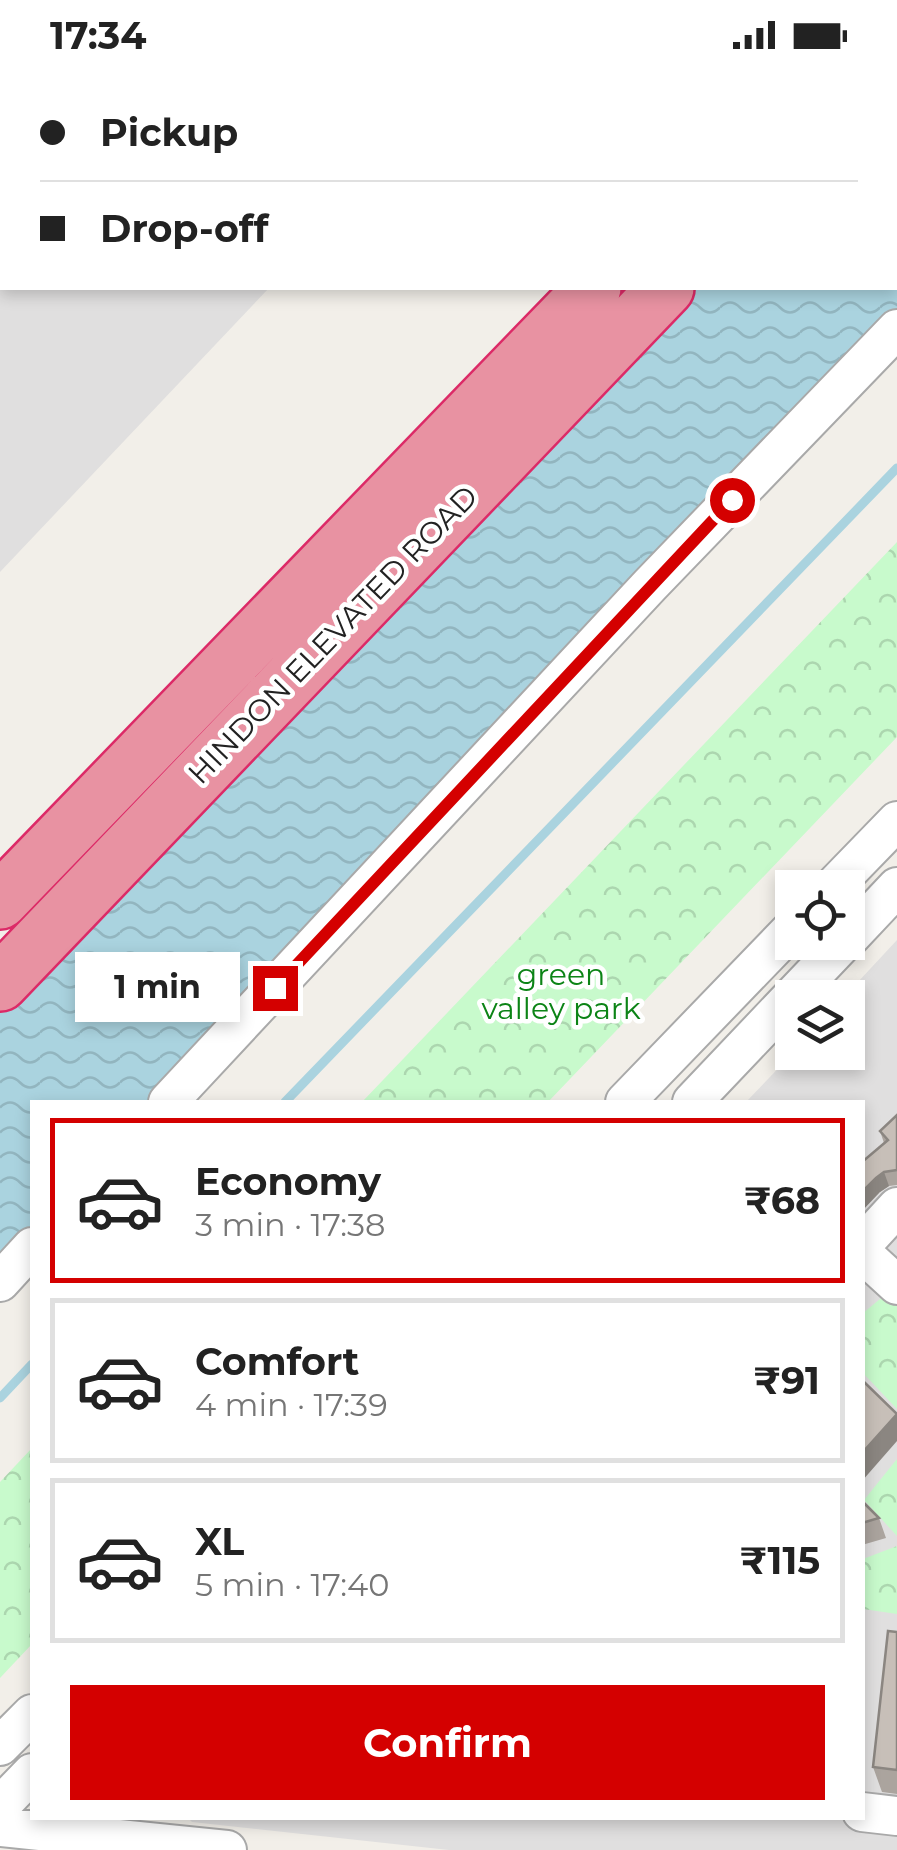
<!DOCTYPE html>
<html lang="en">
<head>
<meta charset="utf-8">
<style>
	body { margin:0; font-family:Montserrat,sans-serif; background:#f2f2f2; color:#222; height:100vh; display:flex; flex-direction:column; font-size:38px; white-space:nowrap }
	* { box-sizing:border-box; margin:0 }
	p { font-size:32px; color:#767676 }
	.icon { flex:none; width:55px; height:55px; fill:none; stroke:currentColor; stroke-width:2; stroke-linecap:round; stroke-linejoin:round }
	.map { position:relative; flex:1; overflow:hidden }
	.side { position:absolute; left:30px; top:1030px; width:835px; height:720px; display:flex; flex-direction:column; background:#fff; border-radius:0px; box-shadow:0 5px 15px #0003 }
	.side>* { flex:none }
	.top-card { position:absolute; left:0px; top:0px; width:898px; height:220px; box-shadow:0 5px 15px #0003; display:grid; align-content:center; height:220px; padding:0 40px; background:#fff }
	.fabs { position:absolute; left:775px; top:800px; display:grid; gap:20px }
	.fabs a { display:grid; place-items:center; width:90px; height:90px; border-radius:0px; background:#fff; box-shadow:0 5px 15px #0003; font-size:50px }
	.end { position:absolute; width:45px; height:45px; margin:-22px; border:12px solid #d40000; background:#fff; box-shadow:0 0 0 5px #fff }
	.from { border-radius:50% }
	.bubble { position:absolute; height:70px; border-radius:0px; background:#fff; box-shadow:0 5px 15px #0003; font-size:32px; font-weight:700; line-height:70px; text-align:center }
	.top-card b { display:flex; align-items:center; gap:35px; height:95px; font-size:38px }
	.top-card b+b { border-top:2px solid #e0e0e0 }
	.top-card i { width:25px; height:25px; background:#222 }
	ul { padding:18px 0 0; list-style:none }
	li { display:flex; align-items:center; gap:30px; height:165px; margin:0 20px 15px; padding:0 20px; border:5px solid #e0e0e0; border-radius:0px }
	li div { flex:1 }
	li b { display:block; font-size:38px }
	li em { font-style:normal; font-weight:700 }
	li.current { border-color:#d40000 }
	li>.icon { width:90px; height:90px; stroke-width:1.5 }
	.primary-button { display:flex; gap:20px; margin-top:auto; padding:20px 40px }
	.primary-button a { flex:1; height:115px; border-radius:0px; background:#d40000; color:#fff; font-size:40px; font-weight:700; line-height:115px; text-align:center }
	.status { display:flex; justify-content:space-between; align-items:center; height:70px; padding:0 50px; background:#fff; direction:ltr }
	.status svg { height:28px; fill:currentColor }
	.map>svg:first-child { display:block }
	.residential { fill:#e0dfdf }
	.park { fill:url(#park-crowns) }
	.water { fill:url(#water-waves) }
	.lines { fill:none; stroke-linecap:round; stroke-linejoin:round }
	.stream { stroke:#aad3df; stroke-width:9 }
	.minor-casing { stroke:#a9a9a9; stroke-width:42 }
	.highway-casing { stroke:#dc2a67; stroke-width:60 }
	.minor { stroke:#fff; stroke-width:38 }
	.highway { stroke:#e892a2; stroke-width:55 }
	.wall { fill:#aba49e }
	.shaded-wall { fill:#8b8681 }
	.building { fill:#c7bfb8; stroke:#8b8681; stroke-width:2.5 }
	.route { stroke:#d40000; stroke-width:12 }
	.labels { text-anchor:middle; stroke-width:9; stroke-linejoin:round; paint-order:stroke }
	.street-label { font-size:30px; fill:#222; stroke:#fff }
	.park-label { font-size:30px; fill:#0c8416; stroke:#fff }
</style>
</head>
<body>
<div class="status"><b>17:34</b><svg viewBox="0 0 49 12"><path d="M0 12V9h3v3zM5 12V6h3v6zM10 12V3h3v9zM15 12V0h3v12zM26 1h20v11H26zM47 4h2v5h-2z"/></svg></div>
<div class="map">
<svg width="897" height="1780" viewBox="0 0 897 1780">
	<defs>
		<pattern id="park-crowns" width="20" height="18" patternUnits="userSpaceOnUse" patternTransform="scale(2.5)"><rect width="20" height="18" fill="#c8facc"/><path d="M2 6a3 3 0 1 1 6 0M12 15a3 3 0 1 1 6 0" fill="none" stroke="#acd6af"/></pattern>
		<pattern id="water-waves" width="16" height="10" patternUnits="userSpaceOnUse" patternTransform="scale(2.5)"><rect width="16" height="10" fill="#aad3df"/><path d="M0 5q4-4 8 0t8 0" fill="none" stroke="#92b5bf"/></pattern>
	</defs>
	<rect width="100%" height="100%" fill="#f2efe9"/>
	<path class="residential" d="M 0,0 L 474,0 L 2,2 L 2,218 L 269,218 L 0,502 Z
		M 897,870 L 897,1780 L 449,1780 L 192,1752 L 188,1748 L 862,1748 L 862,1032 L 746,1032 L 793,983 L 848,982 L 848,928 L 844,927 Z"/>
	<path class="park" d="M 897,472 L 897,667 L 548,1032 L 362,1032 Z
		M 897,1215 L 897,1339 L 863,1303 L 863,1243 Z
		M 32,1378 L 32,1574 L 0,1608 L 0,1412 Z
		M 897,1389 L 897,1466 L 864,1430 Z
		M 897,1476 L 897,1544 L 863,1539 L 863,1489 Z"/>
	<path class="water" d="M 848,0 L 897,0 L 897,241 L 153,1032 L 32,1032 L 32,1158 L 0,1192 L 0,885 L 640,218 L 895,218 L 895,2 L 846,2 Z"/>
	<g class="lines">
		<path class="stream" d="M 285,1032 L 897,398
			M 0,1328 L 32,1294"/>
		<g class="minor-casing">
			<path id="minor" d="M 148,0 L 151,2
				M 340,0 L 343,2
				M 403,2 L 405,0
				M 832,818 L 897,751
				M 848,869 L 897,817
				M 168,1032 L 650,515 L 897,259
				M 625,1032 L 792,859
				M 692,1032 L 844,872
				M 862,1175 L 897,1137
				M 862,1183 L 897,1215
				M 0,1212 L 32,1177
				M 0,1676 L 32,1644
				M 0,1736 L 32,1703
				M 862,1742 L 897,1746
				M 0,1757 L 227,1780"/>
		</g>
		<g class="highway-casing">
			<path id="highway" d="M 797,2 L 800,0
				M 873,2 L 875,0
				M 0,831 L 593,218
				M 0,913 L 666,218"/>
		</g>
		<use href="#minor" class="minor"/>
		<use href="#highway" class="highway"/>
	</g>
	<path class="wall" d="M 897,1045 L 897,1115 L 889,1116 L 880,1122 L 884,1073 L 880,1061 Z
		M 862,1431 L 879,1448 L 886,1468 L 862,1475 Z
		M 897,1562 L 897,1724 L 882,1722 L 873,1697 Z"/>
	<path class="shaded-wall" d="M 884,1102 L 889,1116 L 880,1122 L 862,1141 L 862,1122 L 876,1108 Z
		M 897,1344 L 897,1371 L 862,1411 L 862,1383 Z"/>
	<path class="building" d="M 192,0 L 322,0 L 327,2 L 190,2 Z
		M 348,0 L 373,0 L 371,2 L 345,2 Z
		M 897,1045 L 897,1100 L 884,1102 L 876,1108 L 862,1122 L 862,1092 L 888,1070 L 880,1061 Z
		M 862,1310 L 897,1344 L 862,1383 Z
		M 862,1431 L 879,1448 L 862,1453 Z
		M 888,1561 L 897,1562 L 897,1700 L 873,1697 Z"/>
	<g class="lines">
		<path class="route" d="M 275,918 L 732,430"/>
	</g>
	<g class="labels">
		<g class="street-label">
			<text transform="translate(333 565) rotate(-46)" y="10">HINDON ELEVATED ROAD</text>
		</g>
		<g class="park-label">
			<text x="561" y="915">green<tspan x="561" dy="34">valley park</tspan></text>
		</g>
	</g>
</svg>
<div class="fabs">
<a><svg class="icon" aria-label="locate" viewBox="0 0 24 24"><circle cx="12" cy="12" r="6"/><path d="M12 2v4M12 18v4M2 12h4M18 12h4"/></svg></a>
<a><svg class="icon" aria-label="layers" viewBox="0 0 24 24"><path d="M12 4l9 5-9 5-9-5zM3 14l9 5 9-5"/></svg></a>
</div>
<i class="end from" style="left:732px;top:430px"></i>
<i class="end" style="left:275px;top:918px"></i>
<div class="bubble" style="left:75px;top:882px;width:165px">1 min</div>
<div class="top-card">
<b><i class="from"></i>Pickup</b>
<b><i></i>Drop-off</b>
</div>
<section class="side">
<ul>
<li class="current"><svg class="icon" aria-label="car" viewBox="0 0 24 24"><path d="M5 17H2v-5l4-1 3-4h7l3 4 3 1v5h-3M9 17h6M6 11h13"/><circle cx="7" cy="17" r="2"/><circle cx="17" cy="17" r="2"/></svg><div><b>Economy</b><p>3 min · 17:38</p></div><em>₹68</em></li>
<li><svg class="icon" aria-label="car" viewBox="0 0 24 24"><path d="M5 17H2v-5l4-1 3-4h7l3 4 3 1v5h-3M9 17h6M6 11h13"/><circle cx="7" cy="17" r="2"/><circle cx="17" cy="17" r="2"/></svg><div><b>Comfort</b><p>4 min · 17:39</p></div><em>₹91</em></li>
<li><svg class="icon" aria-label="car" viewBox="0 0 24 24"><path d="M5 17H2v-5l4-1 3-4h7l3 4 3 1v5h-3M9 17h6M6 11h13"/><circle cx="7" cy="17" r="2"/><circle cx="17" cy="17" r="2"/></svg><div><b>XL</b><p>5 min · 17:40</p></div><em>₹115</em></li>
</ul>
<div class="primary-button"><a>Confirm</a></div>
</section>
</div>
</body>
</html>
